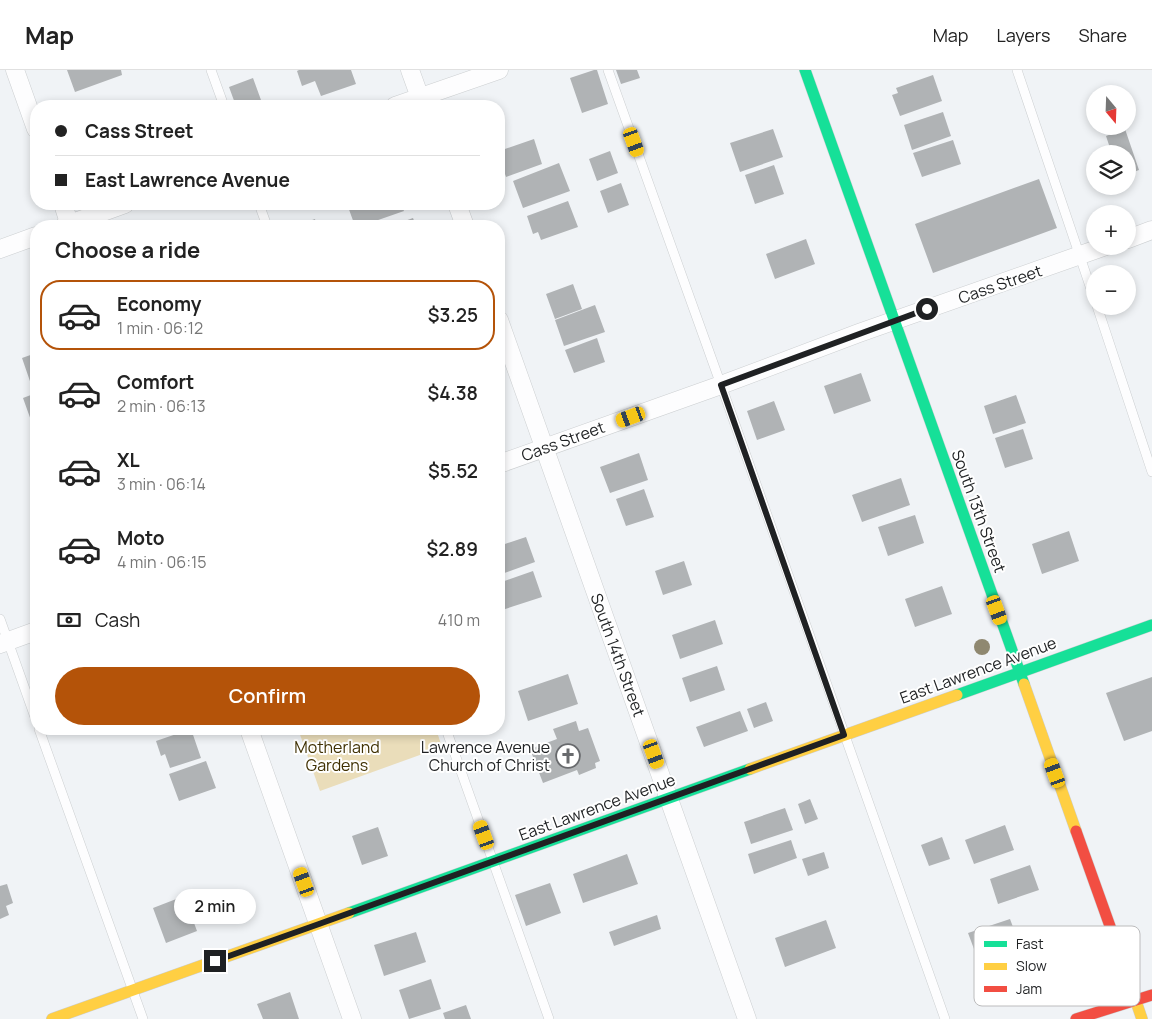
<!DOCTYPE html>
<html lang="en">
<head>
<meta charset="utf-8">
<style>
	body { margin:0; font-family:Manrope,sans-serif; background:#f2f2f2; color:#222; height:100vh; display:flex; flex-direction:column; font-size:19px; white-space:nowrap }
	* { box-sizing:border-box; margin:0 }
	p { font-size:16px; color:#767676 }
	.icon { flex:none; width:28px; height:28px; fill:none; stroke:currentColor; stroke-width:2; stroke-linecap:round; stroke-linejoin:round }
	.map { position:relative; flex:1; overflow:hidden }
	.panel { position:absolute; left:30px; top:150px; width:475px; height:515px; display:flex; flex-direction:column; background:#fff; border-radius:20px; box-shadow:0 2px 8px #0003 }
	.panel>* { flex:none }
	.guide { position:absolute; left:30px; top:30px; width:475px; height:110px; border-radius:20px; box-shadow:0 2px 8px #0003; display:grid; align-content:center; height:110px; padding:0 25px; background:#fff }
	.needle { width:32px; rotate:161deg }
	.buttons { position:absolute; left:1086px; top:15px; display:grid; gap:10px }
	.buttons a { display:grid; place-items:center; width:50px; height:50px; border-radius:50%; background:#fff; box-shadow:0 2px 8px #0003; font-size:25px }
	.end { position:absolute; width:22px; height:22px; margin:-11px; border:6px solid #1f2123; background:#fff; box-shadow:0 0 0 2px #fff }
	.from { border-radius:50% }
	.bubble { position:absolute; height:35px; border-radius:18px; background:#fff; box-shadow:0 2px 8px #0003; font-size:16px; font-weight:600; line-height:35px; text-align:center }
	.car { position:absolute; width:15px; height:30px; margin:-15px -8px; border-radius:6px; box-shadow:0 0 4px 1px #0007; background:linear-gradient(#f5c518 24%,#345 0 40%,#f5c518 0 76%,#345 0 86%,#f5c518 0) }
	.guide b { display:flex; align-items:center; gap:18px; height:48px; font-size:19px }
	.guide b+b { border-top:1px solid #e0e0e0 }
	.guide i { width:12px; height:12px; background:#222 }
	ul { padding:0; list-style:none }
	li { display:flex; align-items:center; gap:15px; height:70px; margin:0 10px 8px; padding:0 15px; border:2px solid transparent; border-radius:20px }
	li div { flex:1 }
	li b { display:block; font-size:19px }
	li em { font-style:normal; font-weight:600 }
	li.selected { border-color:#b45309 }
	li>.icon { width:45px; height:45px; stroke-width:1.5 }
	h2 { padding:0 25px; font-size:22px; line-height:60px }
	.pay { display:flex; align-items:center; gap:12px; height:55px; padding:0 25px; font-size:19px }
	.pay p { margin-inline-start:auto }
	.action { display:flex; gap:10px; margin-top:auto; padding:10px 25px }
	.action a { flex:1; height:58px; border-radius:30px; background:#b45309; color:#fff; font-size:20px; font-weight:600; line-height:58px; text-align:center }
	header { display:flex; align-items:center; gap:30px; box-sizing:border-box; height:70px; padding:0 25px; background:#fff; border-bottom:1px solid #e0e0e0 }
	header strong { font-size:24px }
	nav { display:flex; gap:28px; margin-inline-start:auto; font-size:18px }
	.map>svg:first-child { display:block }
	.green { fill:#eaddba }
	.building { fill:#b0b3b5 }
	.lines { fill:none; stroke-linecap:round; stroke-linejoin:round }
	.lane-casing { stroke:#cccfd1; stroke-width:10 }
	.street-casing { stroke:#cccfd1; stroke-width:19 }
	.fast-casing { stroke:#cccfd1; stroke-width:12 }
	.slow-casing { stroke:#cccfd1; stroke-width:12 }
	.jam-casing { stroke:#cccfd1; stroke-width:12 }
	.lane { stroke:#fdfdfe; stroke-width:9 }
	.street { stroke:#fdfdfe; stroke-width:18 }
	.fast { stroke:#16e098; stroke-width:11 }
	.slow { stroke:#ffcf43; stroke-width:11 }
	.jam { stroke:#f24e42; stroke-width:11 }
	.tree { fill:#8f8870 }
	.route { stroke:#1f2123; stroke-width:6 }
	.labels { text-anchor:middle; stroke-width:4; stroke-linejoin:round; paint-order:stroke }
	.street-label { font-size:16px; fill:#1f2123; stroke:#fff }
	.park-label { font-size:16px; fill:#403103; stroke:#fff }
	.poi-label { font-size:16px; fill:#1f2123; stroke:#fff; text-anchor:end }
	.key { fill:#fff; stroke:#bcbcbd; stroke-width:1 }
	.key-label { font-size:14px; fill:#1f2123 }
</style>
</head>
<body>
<header>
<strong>Map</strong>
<nav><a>Map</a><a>Layers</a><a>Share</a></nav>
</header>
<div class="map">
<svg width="1152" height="949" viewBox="0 0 1152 949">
	<rect width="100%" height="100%" fill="#f0f3f6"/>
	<path class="green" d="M 298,659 L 436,659 L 442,677 L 320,721 Z"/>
	<path class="building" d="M 67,0 L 121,0 L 122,5 L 75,22 Z
		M 299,0 L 351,0 L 356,14 L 321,26 L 315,11 L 302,16 L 297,1 Z
		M 594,0 L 597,0 L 608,34 L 582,43 L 570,8 Z
		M 616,0 L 637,0 L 640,8 L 621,14 Z
		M 933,5 L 942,31 L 900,46 L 892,25 L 898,23 L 896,18 Z
		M 253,8 L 261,30 L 245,36 L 236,36 L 229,17 Z
		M 943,42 L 951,66 L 912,80 L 904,55 Z
		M 773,59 L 783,87 L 740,102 L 730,73 Z
		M 1125,59 L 1139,100 L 1128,104 L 1128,84 L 1112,84 L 1106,66 Z
		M 534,69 L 542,94 L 506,107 L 499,86 L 499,81 Z
		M 953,70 L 961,94 L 922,107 L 913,83 Z
		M 610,81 L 618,103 L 597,111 L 589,89 Z
		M 559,93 L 570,121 L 523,138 L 513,111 Z
		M 774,95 L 784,124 L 755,134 L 745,105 Z
		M 1039,109 L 1057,158 L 933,203 L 915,154 Z
		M 621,113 L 629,135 L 608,143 L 600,121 Z
		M 568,131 L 578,157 L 541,170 L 538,162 L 533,164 L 527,146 Z
		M 347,134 L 401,134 L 404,141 L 361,156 L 355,156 Z
		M 413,148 L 416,156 L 391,156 Z
		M 315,149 L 317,156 L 295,156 Z
		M 806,169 L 815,194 L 775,209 L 766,184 Z
		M 573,214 L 582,239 L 555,249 L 546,224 Z
		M 595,235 L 605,262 L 564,276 L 555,250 Z
		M 597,268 L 605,292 L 574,303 L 565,280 Z
		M 36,283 L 36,315 L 32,317 L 22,288 Z
		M 861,303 L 871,331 L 834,344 L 824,316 Z
		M 36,323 L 36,355 L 33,356 L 23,328 Z
		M 1016,325 L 1026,353 L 993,364 L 984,336 Z
		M 774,331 L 785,360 L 757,370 L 747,341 Z
		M 1023,359 L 1033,389 L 1005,398 L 995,368 Z
		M 639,383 L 648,410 L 610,423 L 600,397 Z
		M 901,408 L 910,435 L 862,452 L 852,425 Z
		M 644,419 L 654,447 L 626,456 L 616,429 Z
		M 915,445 L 924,473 L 888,486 L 878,457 Z
		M 1069,461 L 1079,491 L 1042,504 L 1032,474 Z
		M 526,467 L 535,492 L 499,505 L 499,476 Z
		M 684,491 L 692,515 L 663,525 L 655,501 Z
		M 533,501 L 542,527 L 499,541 L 499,513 Z
		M 942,516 L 952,544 L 915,557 L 905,529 Z
		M 715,550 L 723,574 L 680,589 L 672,565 Z
		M 717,596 L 725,620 L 690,632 L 682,608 Z
		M 568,604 L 578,634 L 528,651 L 518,621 Z
		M 1152,607 L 1152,661 L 1124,671 L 1106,623 Z
		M 766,632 L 773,651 L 754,658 L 747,639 Z
		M 740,641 L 748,661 L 704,677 L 696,657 Z
		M 576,651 L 579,661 L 588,658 L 600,691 L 595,693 L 596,698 L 579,705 L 577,700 L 543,713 L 530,679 L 557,669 L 553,659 Z
		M 191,659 L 201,688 L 170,698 L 165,684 L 161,686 L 156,671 Z
		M 206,691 L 216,718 L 179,731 L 169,704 Z
		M 810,729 L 818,749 L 805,754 L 798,734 Z
		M 785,738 L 793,760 L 751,774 L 744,752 Z
		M 1005,755 L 1014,780 L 974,794 L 965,770 Z
		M 378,757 L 388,786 L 362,795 L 352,766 Z
		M 942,767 L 950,789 L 929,796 L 921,775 Z
		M 791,770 L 797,788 L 754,804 L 748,784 Z
		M 824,782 L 829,798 L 808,806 L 802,789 Z
		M 627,784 L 638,814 L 583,833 L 573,804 Z
		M 1030,795 L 1039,820 L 998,834 L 990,809 Z
		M 550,813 L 561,843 L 526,856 L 515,825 Z
		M 7,814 L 13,833 L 6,836 L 9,845 L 0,849 L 0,816 Z
		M 184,826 L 197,861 L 166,873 L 153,838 Z
		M 657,845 L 661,859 L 614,876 L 609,862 Z
		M 1010,849 L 1016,865 L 1016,869 L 1014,873 L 1011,875 L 977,887 L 968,863 Z
		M 826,850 L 836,878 L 785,897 L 775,868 Z
		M 416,862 L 426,892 L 384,906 L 374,875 Z
		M 431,909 L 441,939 L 409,949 L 399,920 Z
		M 290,922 L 299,949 L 263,949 L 257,934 Z
		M 466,935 L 471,949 L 445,949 L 443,943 Z"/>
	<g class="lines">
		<g class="lane-casing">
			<path id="lane" d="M 211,0 L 224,36
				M 608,0 L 730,340 L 945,949
				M 1017,0 L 1095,231
				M 259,134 L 267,156
				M 1097,236 L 1152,402
				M 0,549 L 36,650
				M 39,659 L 143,949
				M 446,659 L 549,949"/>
		</g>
		<g class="street-casing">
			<path id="street" d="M 15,0 L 36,59
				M 410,0 L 423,36
				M 395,36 L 499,0
				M 63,134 L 70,156
				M 457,134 L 465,156
				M 64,156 L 125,134
				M 1128,169 L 1152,160
				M 0,179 L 36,166
				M 499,250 L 747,949
				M 499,394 L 721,315 L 859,263 L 1106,176
				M 0,574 L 36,561
				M 249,659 L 352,949"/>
		</g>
		<g class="fast-casing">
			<path id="fast" d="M 805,0 L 1024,614
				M 957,625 L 1152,555
				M 349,843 L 750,699"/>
		</g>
		<g class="slow-casing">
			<path id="slow" d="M 1024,614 L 1076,761
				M 750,699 L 957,625
				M 1116,873 L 1142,949
				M 52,949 L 349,843"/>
		</g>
		<g class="jam-casing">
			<path id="jam" d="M 1076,761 L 1116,873
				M 1076,949 L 1152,925"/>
		</g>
		<use href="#lane" class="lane"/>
		<use href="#street" class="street"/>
		<use href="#fast" class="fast"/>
		<use href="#slow" class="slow"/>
		<use href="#jam" class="jam"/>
	</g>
	<circle class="tree" cx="982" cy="577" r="8"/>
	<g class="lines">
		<path class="route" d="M 215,891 L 319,854 L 844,665 L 721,315 L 927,239"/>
	</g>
	<defs>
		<g id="church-ring" transform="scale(1.25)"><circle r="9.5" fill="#fff" stroke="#686a6d" stroke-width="1.5"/><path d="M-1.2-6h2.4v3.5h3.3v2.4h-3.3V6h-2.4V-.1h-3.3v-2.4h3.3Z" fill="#686a6d"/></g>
	</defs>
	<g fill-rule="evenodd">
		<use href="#church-ring" x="568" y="686"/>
	</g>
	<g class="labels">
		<g class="street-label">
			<text transform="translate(1000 214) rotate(-19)" y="6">Cass Street</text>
			<text transform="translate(563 371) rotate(-20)" y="6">Cass Street</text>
			<text transform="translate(979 441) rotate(70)" y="6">South 13th Street</text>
			<text transform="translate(618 585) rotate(70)" y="6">South 14th Street</text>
			<text transform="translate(978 600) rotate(-20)" y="6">East Lawrence Avenue</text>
			<text transform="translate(597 737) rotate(-20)" y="6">East Lawrence Avenue</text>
		</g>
		<g class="park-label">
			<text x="337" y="683">Motherland<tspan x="337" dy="18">Gardens</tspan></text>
		</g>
		<g class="poi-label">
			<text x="550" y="683">Lawrence Avenue<tspan x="550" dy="18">Church of Christ</tspan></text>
		</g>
	</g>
	<rect x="974" y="856" width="166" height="80" rx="8" class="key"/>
	<rect x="984" y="871" width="23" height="6" fill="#16e098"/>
	<rect x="984" y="893" width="23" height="7" fill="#ffcf43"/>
	<rect x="984" y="916" width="23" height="6" fill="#f24e42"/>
	<g class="key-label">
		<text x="1016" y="879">Fast</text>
		<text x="1016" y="901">Slow</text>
		<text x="1016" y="924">Jam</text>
	</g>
</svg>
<div class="buttons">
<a><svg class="needle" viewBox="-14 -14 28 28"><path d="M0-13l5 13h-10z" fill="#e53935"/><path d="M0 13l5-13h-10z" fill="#767676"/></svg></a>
<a><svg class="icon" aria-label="layers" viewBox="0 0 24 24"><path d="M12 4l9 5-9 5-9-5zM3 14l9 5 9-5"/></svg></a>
<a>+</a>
<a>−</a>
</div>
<i class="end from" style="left:927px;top:239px"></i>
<i class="end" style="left:215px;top:891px"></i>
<div class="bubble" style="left:174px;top:819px;width:82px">2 min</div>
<i class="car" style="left:634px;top:72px;rotate:160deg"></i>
<i class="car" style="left:631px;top:347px;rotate:250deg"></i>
<i class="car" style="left:997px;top:540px;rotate:160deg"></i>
<i class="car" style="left:654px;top:684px;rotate:160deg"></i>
<i class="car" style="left:1055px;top:703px;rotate:340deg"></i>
<i class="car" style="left:484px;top:765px;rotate:340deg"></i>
<i class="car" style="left:304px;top:812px;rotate:340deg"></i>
<div class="guide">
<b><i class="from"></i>Cass Street</b>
<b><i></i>East Lawrence Avenue</b>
</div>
<section class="panel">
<h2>Choose a ride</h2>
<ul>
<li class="selected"><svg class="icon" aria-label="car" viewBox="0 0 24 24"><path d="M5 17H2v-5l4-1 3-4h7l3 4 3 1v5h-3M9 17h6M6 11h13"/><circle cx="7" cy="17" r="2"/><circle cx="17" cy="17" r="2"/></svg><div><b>Economy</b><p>1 min · 06:12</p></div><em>$3.25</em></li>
<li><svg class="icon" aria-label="car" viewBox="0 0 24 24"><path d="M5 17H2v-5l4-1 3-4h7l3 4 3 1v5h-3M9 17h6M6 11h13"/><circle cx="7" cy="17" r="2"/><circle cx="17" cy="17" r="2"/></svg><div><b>Comfort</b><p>2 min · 06:13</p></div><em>$4.38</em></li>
<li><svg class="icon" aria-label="car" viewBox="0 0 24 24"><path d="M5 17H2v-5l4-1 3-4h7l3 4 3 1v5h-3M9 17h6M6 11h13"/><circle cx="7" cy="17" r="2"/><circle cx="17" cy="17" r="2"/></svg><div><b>XL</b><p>3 min · 06:14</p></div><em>$5.52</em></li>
<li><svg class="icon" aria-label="car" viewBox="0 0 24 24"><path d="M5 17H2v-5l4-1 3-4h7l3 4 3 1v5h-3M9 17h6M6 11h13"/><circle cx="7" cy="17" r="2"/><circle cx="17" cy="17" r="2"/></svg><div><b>Moto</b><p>4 min · 06:15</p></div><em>$2.89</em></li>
</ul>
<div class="pay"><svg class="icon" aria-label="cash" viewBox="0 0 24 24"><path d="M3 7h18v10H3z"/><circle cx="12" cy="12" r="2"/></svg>Cash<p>410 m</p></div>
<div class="action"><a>Confirm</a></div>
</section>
</div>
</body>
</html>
